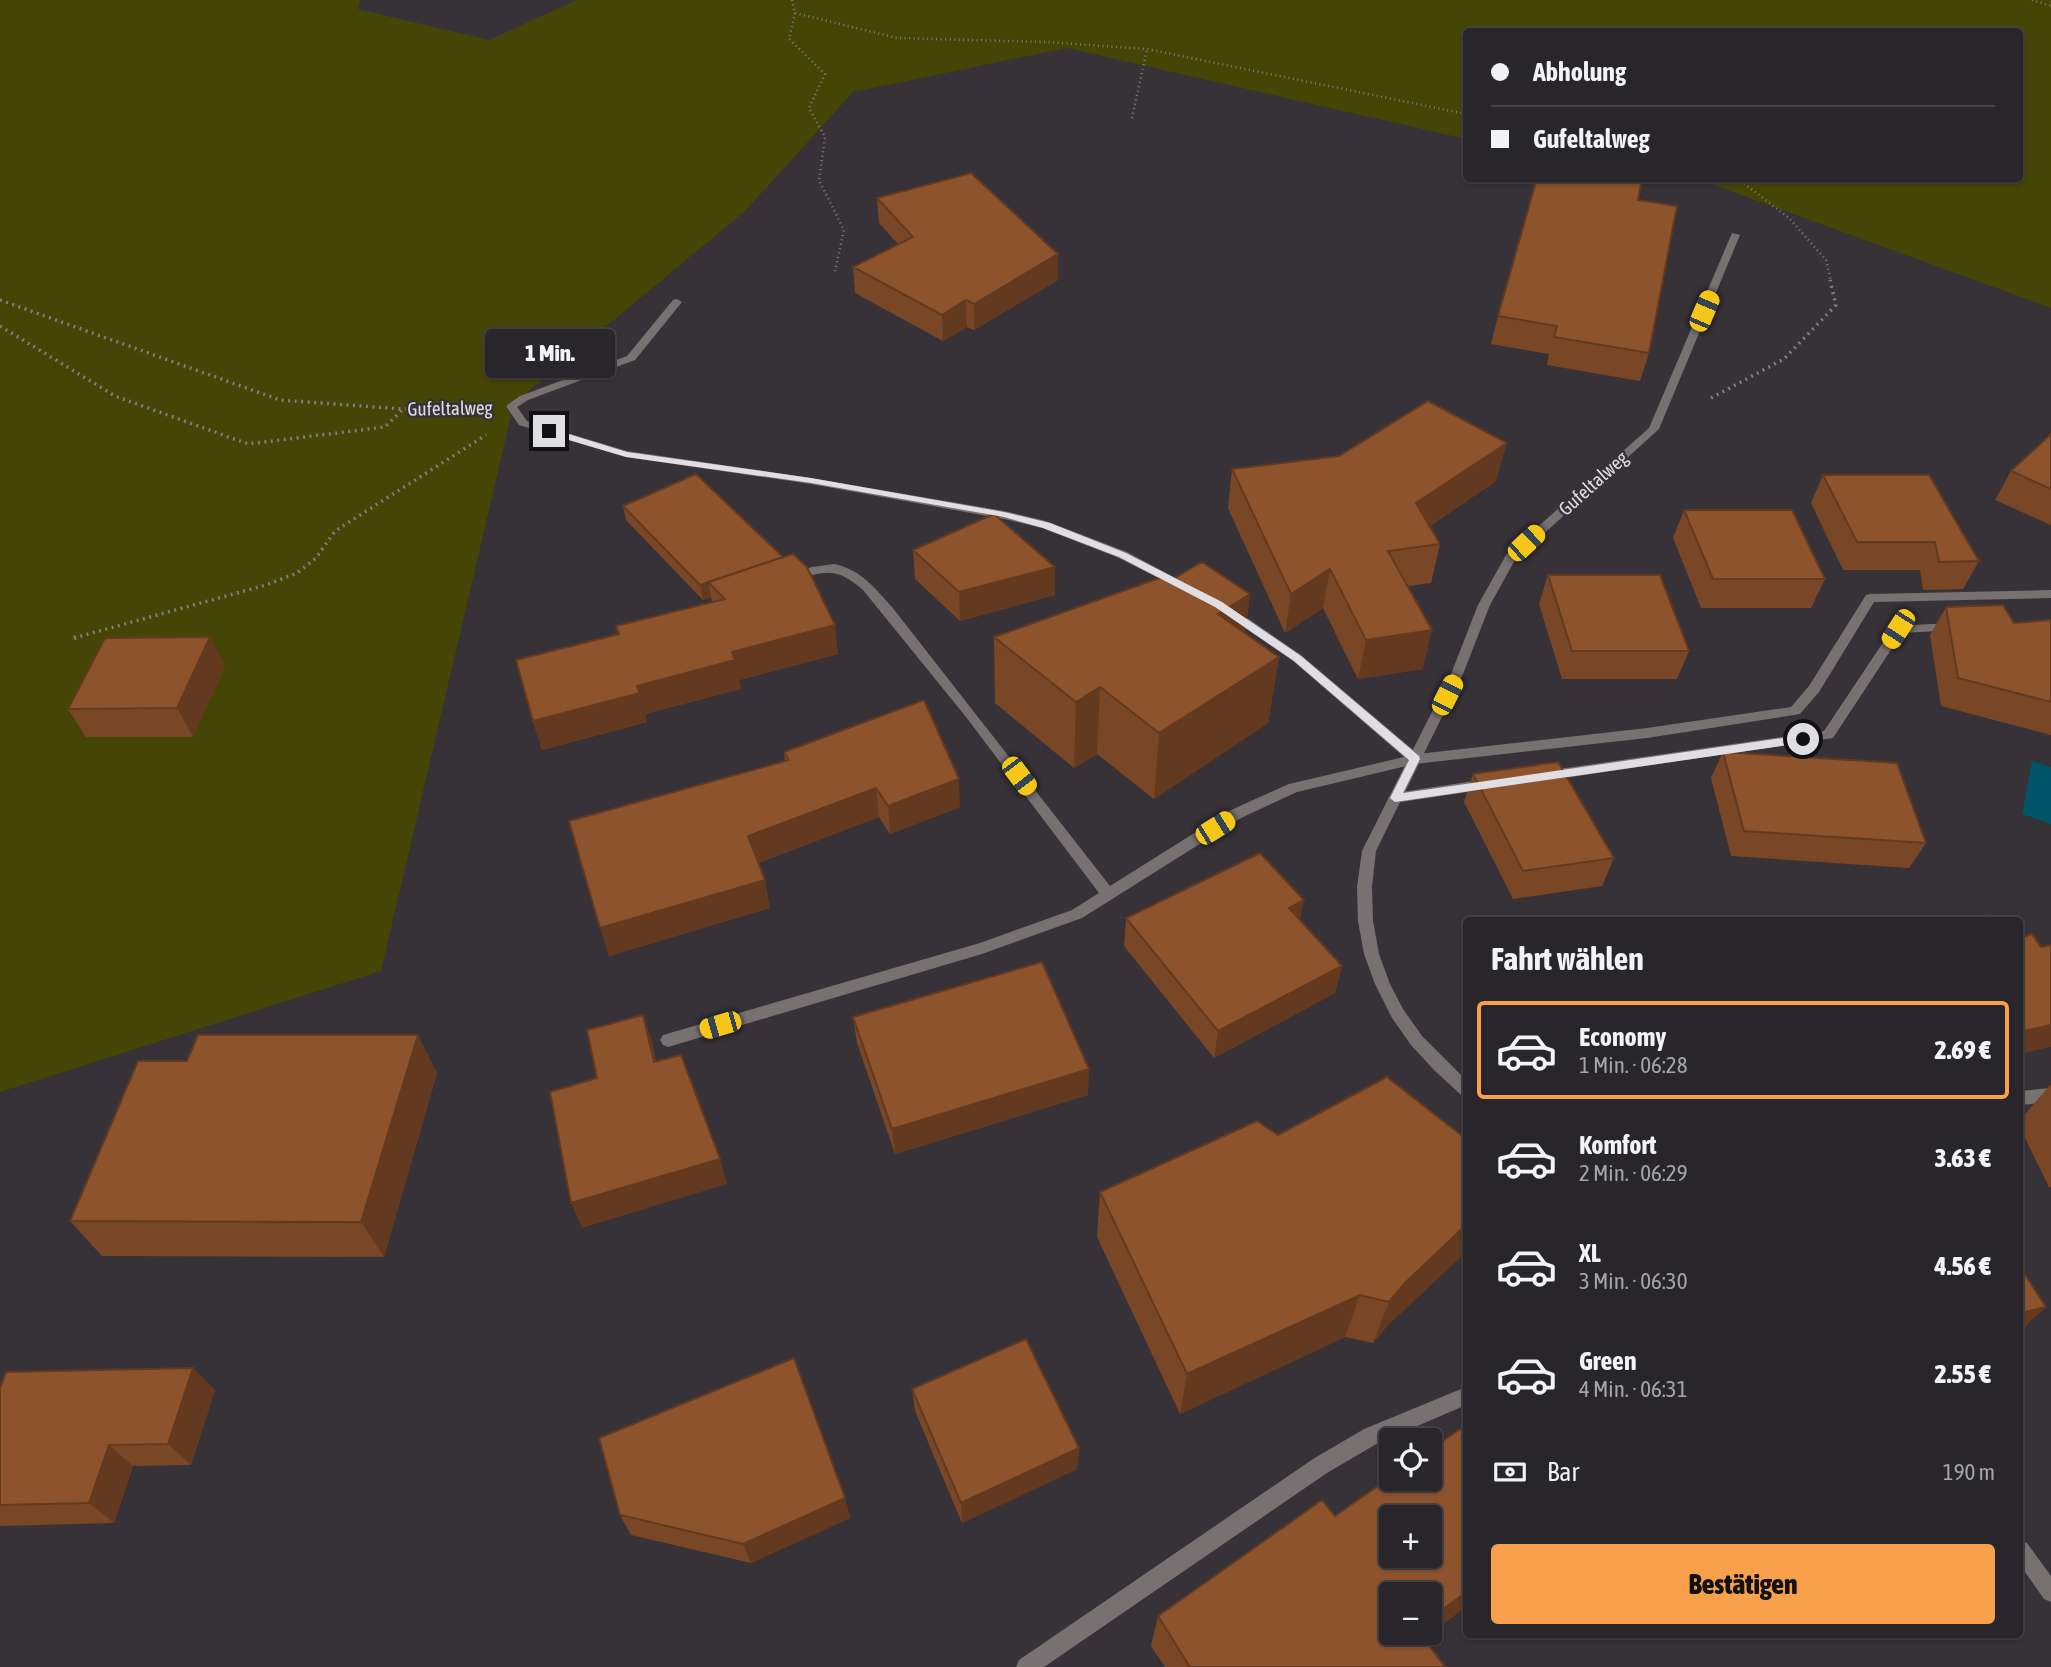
<!DOCTYPE html>
<html lang="de">
<head>
<meta charset="utf-8">
<style>
	body { margin:0; font-family:"Asap Condensed",sans-serif; background:#343236; color:#f1f3f6; height:100vh; display:flex; flex-direction:column; font-size:26px; white-space:nowrap }
	* { box-sizing:border-box; margin:0 }
	p { font-size:23px; color:#a5a5a8 }
	.icon { flex:none; width:38px; height:38px; fill:none; stroke:currentColor; stroke-width:2; stroke-linecap:round; stroke-linejoin:round }
	.map { position:relative; flex:1; overflow:hidden }
	.side { position:absolute; left:1463px; top:917px; width:560px; height:721px; display:flex; flex-direction:column; background:#28262a; border-radius:7px; box-shadow:0 2px 5px #0004,0 0 0 2px #444347 }
	.side>* { flex:none }
	.guide { position:absolute; left:1463px; top:28px; width:560px; height:154px; border-radius:7px; box-shadow:0 2px 5px #0004,0 0 0 2px #444347; display:grid; align-content:center; height:154px; padding:0 28px; background:#28262a }
	.buttons { position:absolute; left:1379px; top:1428px; display:grid; gap:14px }
	.buttons a { display:grid; place-items:center; width:63px; height:63px; border-radius:7px; background:#28262a; box-shadow:0 2px 5px #0004,0 0 0 2px #444347; font-size:35px }
	.end { position:absolute; width:32px; height:32px; margin:-16px; border:9px solid #e1dee3; background:#111; box-shadow:0 0 0 4px #111 }
	.from { border-radius:50% }
	.bubble { position:absolute; height:49px; border-radius:7px; background:#28262a; box-shadow:0 2px 5px #0004,0 0 0 2px #444347; font-size:23px; font-weight:800; line-height:49px; text-align:center }
	.car { position:absolute; width:21px; height:42px; margin:-21px -10px; border-radius:9px; box-shadow:0 0 5px 2px #0007; background:linear-gradient(#f5c518 24%,#345 0 40%,#f5c518 0 76%,#345 0 86%,#f5c518 0) }
	.guide b { display:flex; align-items:center; gap:24px; height:66px; font-size:26px }
	.guide b+b { border-top:2px solid #444347 }
	.guide i { width:18px; height:18px; background:#f1f3f6 }
	ul { padding:0; list-style:none }
	li { display:flex; align-items:center; gap:21px; height:98px; margin:0 14px 10px; padding:0 14px; border:4px solid transparent; border-radius:7px }
	li div { flex:1 }
	li b { display:block; font-size:26px }
	li em { font-style:normal; font-weight:800 }
	li.active { border-color:#f9a04c }
	li>.icon { width:63px; height:63px; stroke-width:1.5 }
	h2 { padding:0 28px; font-size:32px; line-height:84px }
	.pay { display:flex; align-items:center; gap:18px; height:77px; padding:0 28px; font-size:26px }
	.pay p { margin-inline-start:auto }
	.primary-button { display:flex; gap:14px; margin-top:auto; padding:14px 28px }
	.primary-button a { flex:1; height:80px; border-radius:7px; background:#f9a04c; color:#111; font-size:28px; font-weight:800; line-height:80px; text-align:center }
	.map>svg:first-child { display:block }
	.green { fill:#454506 }
	.water { fill:#015367 }
	.lines { fill:none; stroke-linecap:round; stroke-linejoin:round }
	.path-far2 { stroke:#807c82; stroke-width:2.5; stroke-dasharray:1 3.5; stroke-linecap:butt }
	.path-far1 { stroke:#807c82; stroke-width:3.5; stroke-dasharray:2 4.5; stroke-linecap:butt }
	.path { stroke:#807c82; stroke-width:4.5; stroke-dasharray:2 5; stroke-linecap:butt }
	.service { fill:#777271; fill-rule:evenodd }
	.minor { fill:#777271; fill-rule:evenodd }
	.wall { fill:#794726 }
	.shaded-wall { fill:#633a1f }
	.building { fill:#8d532c; stroke:#633a1f; stroke-width:2; fill-rule:evenodd }
	.route { fill:#e1dee3 }
	.labels { text-anchor:middle; stroke-width:5; stroke-linejoin:round; paint-order:stroke }
	.street-label { font-size:19px; fill:#e1dee3; stroke:#363238 }
</style>
</head>
<body>
<div class="map">
<svg width="2051" height="1667" viewBox="0 0 2051 1667">
	<rect width="100%" height="100%" fill="#363238"/>
	<path class="green" d="M 0,0 L 360,0 L 358,9 L 489,40 L 577,0 L 2051,0 L 2051,308 L 1698,179 L 2020,178 L 2020,32 L 1466,32 L 1466,139 L 1067,48 L 853,92 L 745,211 L 514,403 L 381,971 L 0,1092 Z"/>
	<path class="water" d="M 2032,761 L 2051,767 L 2051,824 L 2022,814 Z"/>
	<g class="lines">
		<path class="path-far2" d="M 792,0 L 795,13 L 897,38 L 1045,42 L 1147,49 L 1466,114
			M 2032,0 L 2051,6
			M 795,13 L 789,39 L 825,74 L 809,108 L 825,137 L 819,180 L 844,230 L 835,271
			M 1132,118 L 1147,49
			M 1737,178 L 1789,218 L 1826,260 L 1831,282"/>
		<path class="path-far1" d="M 0,300 L 280,400 L 403,409 L 475,407
			M 0,326 L 115,396 L 248,444 L 385,427 L 402,410
			M 1711,398 L 1784,359 L 1836,305 L 1830,280
			M 74,638 L 266,585 L 297,573 L 316,558 L 335,531 L 486,435"/>
		<path class="path" d="M 74,638 L 77,637"/>
		<path class="service" d="M 677,299 L 682,302 L 635,360 L 528,400 L 517,407 L 527,421 L 627,451 L 811,478 L 1004,511 L 1046,521 L 1127,552 L 1194,588 L 1188,592 L 1184,591 L 1119,558 L 1042,528 L 1004,519 L 811,484 L 626,457 L 519,425 L 506,406 L 520,396 L 627,356 L 673,300 Z
			M 834,564 C 860,569 875,588 892,607 L 1110,886 L 1231,810 L 1289,784 L 1404,757 L 1293,661 L 1229,617 L 1227,614 L 1229,611 L 1237,611 L 1301,655 L 1418,754 L 1647,728 L 1791,707 L 1809,686 L 1866,595 L 1870,594 L 2051,590 L 2051,598 L 1874,602 L 1819,692 L 1800,714 L 1647,738 L 1415,764 L 1297,792 L 1241,818 L 1082,918 L 982,954 L 668,1047 L 663,1045 L 660,1040 L 663,1035 L 980,943 L 1072,910 L 1099,893 L 966,717 L 863,590 C 835,565 823,572 791,581 L 785,577 L 787,574 L 812,567 Z
			M 1951,623 L 1957,627 L 1955,630 L 1902,633 L 1833,738 L 1545,781 L 1538,776 L 1545,771 L 1824,731 L 1894,626 Z
			M 1487,779 L 1494,784 L 1487,789 L 1395,803 L 1388,798 L 1395,793 Z
			M 2051,1088 L 2051,1102 L 2020,1105 L 2020,1091 Z
			M 1466,1387 L 1466,1405 L 1378,1443 L 1327,1473 L 1044,1667 L 1016,1667 L 1019,1660 L 1313,1459 L 1364,1429 Z"/>
		<path class="minor" d="M 1732,233 L 1740,235 L 1659,429 L 1515,560 L 1490,605 L 1463,674 L 1376,851 L 1372,887 L 1373,921 L 1379,954 L 1390,984 L 1403,1009 L 1422,1036 L 1466,1080 L 1466,1096 L 1460,1094 L 1434,1070 L 1411,1045 L 1392,1018 L 1375,984 L 1364,954 L 1358,921 L 1357,887 L 1362,851 L 1451,674 L 1478,605 L 1506,555 L 1649,428 Z
			M 2020,1540 L 2027,1543 L 2051,1576 L 2051,1602 L 2044,1599 L 2020,1565 Z"/>
	</g>
	<path class="wall" d="M 877,198 L 1058,280 L 974,330 L 967,327 L 943,341 L 855,293 L 853,267 L 898,244 L 879,223 Z
		M 1638,200 L 1649,353 L 1640,381 L 1547,365 L 1549,354 L 1491,344 L 1498,316 Z
		M 2051,434 L 2051,525 L 1995,500 L 2011,471 Z
		M 1232,469 L 1496,481 L 1430,526 L 1440,544 L 1431,583 L 1408,586 L 1423,669 L 1358,679 L 1323,608 L 1285,633 L 1228,508 Z
		M 1823,475 L 1979,561 L 1963,589 L 1923,590 L 1920,570 L 1843,570 L 1811,503 Z
		M 623,506 L 838,654 L 739,680 L 741,689 L 645,714 L 647,722 L 542,750 L 533,721 L 618,634 L 616,626 L 712,602 L 711,597 L 703,600 L 626,520 Z
		M 1684,510 L 1825,579 L 1811,608 L 1701,608 L 1673,538 Z
		M 913,550 L 1055,567 L 1055,595 L 960,621 L 915,579 Z
		M 1548,575 L 1689,651 L 1677,679 L 1562,679 L 1539,604 Z
		M 1171,580 L 1250,594 L 1245,633 L 1279,657 L 1268,723 L 1154,799 L 1097,754 L 1074,768 L 995,703 L 994,637 Z
		M 1946,607 L 2014,623 L 2051,620 L 2051,735 L 1941,706 L 1930,635 Z
		M 225,666 L 193,737 L 86,737 L 68,709 Z
		M 784,752 L 960,807 L 890,834 L 879,817 L 758,863 L 770,908 L 609,956 L 785,761 Z
		M 1723,752 L 1926,843 L 1909,868 L 1731,856 L 1711,778 Z
		M 1473,774 L 1614,858 L 1602,886 L 1513,899 L 1464,802 Z
		M 1126,918 L 1300,920 L 1342,966 L 1335,993 L 1214,1058 L 1124,946 Z
		M 853,1017 L 1088,1095 L 895,1154 L 857,1043 Z
		M 187,1061 L 437,1073 L 384,1257 L 102,1256 L 70,1221 Z
		M 2050,1085 L 2051,1085 L 2051,1187 L 2049,1187 L 2020,1128 L 2020,1120 Z
		M 1278,1135 L 1466,1139 L 1466,1252 L 1388,1325 L 1373,1343 L 1345,1337 L 1180,1414 L 1097,1237 L 1100,1192 Z
		M 0,1388 L 215,1390 L 191,1465 L 133,1466 L 114,1523 L 0,1526 Z
		M 912,1389 L 1079,1448 L 1077,1469 L 962,1523 L 915,1411 Z
		M 845,1498 L 850,1518 L 751,1563 L 631,1535 L 620,1515 Z
		M 1335,1516 L 1445,1667 L 1165,1667 L 1151,1646 L 1158,1616 Z"/>
	<path class="shaded-wall" d="M 1058,254 L 1058,280 L 974,330 L 974,304 Z
		M 966,300 L 967,327 L 943,341 L 942,315 Z
		M 1507,443 L 1496,481 L 1407,541 L 1416,503 Z
		M 1055,567 L 1055,595 L 960,621 L 959,592 Z
		M 1330,569 L 1323,608 L 1285,633 L 1291,594 Z
		M 708,582 L 711,597 L 703,600 L 700,585 Z
		M 1250,594 L 1241,661 L 1218,614 Z
		M 835,625 L 838,654 L 739,680 L 741,689 L 645,714 L 647,722 L 542,750 L 533,721 L 732,652 Z
		M 1432,630 L 1423,669 L 1358,679 L 1366,640 Z
		M 210,637 L 225,666 L 193,737 L 177,708 Z
		M 1279,657 L 1268,723 L 1154,799 L 1159,733 Z
		M 1100,687 L 1097,754 L 1074,768 L 1076,702 Z
		M 959,779 L 960,807 L 890,834 L 888,806 Z
		M 876,788 L 879,817 L 754,864 L 748,836 Z
		M 765,880 L 770,908 L 609,956 L 600,928 Z
		M 1304,900 L 1298,928 L 1289,908 Z
		M 1342,966 L 1335,993 L 1214,1058 L 1218,1031 Z
		M 643,1015 L 652,1041 L 662,1089 L 654,1062 Z
		M 2051,1025 L 2051,1047 L 2020,1054 L 2020,1032 Z
		M 418,1035 L 437,1073 L 384,1257 L 361,1222 Z
		M 1089,1069 L 1088,1095 L 895,1154 L 892,1129 Z
		M 720,1159 L 727,1184 L 582,1228 L 571,1203 Z
		M 1466,1225 L 1466,1252 L 1388,1325 L 1373,1343 L 1389,1302 L 1405,1283 Z
		M 1360,1295 L 1345,1337 L 1180,1414 L 1187,1374 Z
		M 2046,1307 L 2021,1330 L 2020,1331 L 2020,1313 Z
		M 193,1368 L 215,1390 L 191,1465 L 168,1444 Z
		M 109,1445 L 133,1466 L 114,1523 L 89,1503 Z
		M 1079,1448 L 1077,1469 L 962,1523 L 961,1503 Z
		M 845,1498 L 850,1518 L 751,1563 L 743,1544 Z
		M 1466,1592 L 1466,1607 L 1399,1657 L 1414,1633 L 1430,1633 L 1430,1619 Z"/>
	<path class="building" d="M 971,173 L 1058,254 L 974,304 L 966,300 L 942,315 L 853,267 L 913,237 L 877,198 Z
		M 1537,178 L 1642,178 L 1638,200 L 1677,206 L 1649,353 L 1554,337 L 1557,326 L 1498,316 Z
		M 1428,401 L 1507,443 L 1416,503 L 1440,544 L 1388,551 L 1432,630 L 1366,640 L 1330,569 L 1291,594 L 1232,469 L 1339,456 Z
		M 2051,434 L 2051,489 L 2011,471 Z
		M 696,474 L 783,557 L 700,585 L 623,506 Z
		M 1823,475 L 1929,475 L 1979,561 L 1939,562 L 1935,542 L 1857,542 Z
		M 1684,510 L 1792,510 L 1825,579 L 1713,579 Z
		M 994,514 L 1055,567 L 959,592 L 913,550 Z
		M 793,554 L 807,567 L 835,625 L 732,652 L 735,660 L 637,686 L 640,693 L 533,721 L 516,660 L 619,634 L 616,626 L 725,599 L 708,582 Z
		M 1202,562 L 1250,594 L 1218,614 L 1279,657 L 1159,733 L 1100,687 L 1076,702 L 994,637 L 1165,576 L 1171,580 Z
		M 1548,575 L 1660,575 L 1689,651 L 1572,651 Z
		M 2003,605 L 2014,623 L 2051,620 L 2051,702 L 1958,678 L 1946,607 Z
		M 210,637 L 177,708 L 68,709 L 105,638 Z
		M 924,700 L 959,779 L 888,806 L 876,788 L 748,836 L 765,880 L 600,928 L 569,821 L 789,760 L 784,752 Z
		M 1723,752 L 1897,763 L 1926,843 L 1744,831 Z
		M 1558,762 L 1614,858 L 1523,871 L 1473,774 Z
		M 1260,853 L 1304,900 L 1289,908 L 1342,966 L 1218,1031 L 1126,918 Z
		M 1988,915 L 1990,920 L 1961,920 Z
		M 2032,934 L 2041,947 L 2051,945 L 2051,1025 L 2020,1032 L 2020,938 Z
		M 1042,962 L 1089,1069 L 892,1129 L 853,1017 Z
		M 643,1015 L 654,1062 L 681,1055 L 720,1159 L 571,1203 L 550,1092 L 597,1078 L 587,1030 Z
		M 198,1035 L 418,1035 L 361,1222 L 70,1221 L 138,1061 L 187,1061 Z
		M 1387,1077 L 1466,1139 L 1466,1225 L 1405,1283 L 1389,1302 L 1360,1295 L 1187,1374 L 1100,1192 L 1257,1121 L 1278,1135 Z
		M 2020,1267 L 2046,1307 L 2020,1313 Z
		M 1026,1339 L 1079,1448 L 961,1503 L 912,1389 Z
		M 794,1358 L 845,1498 L 743,1544 L 620,1515 L 599,1438 Z
		M 193,1368 L 168,1444 L 109,1445 L 89,1503 L 0,1505 L 0,1388 L 6,1372 Z
		M 1466,1425 L 1466,1592 L 1430,1619 L 1430,1594 L 1391,1594 L 1391,1633 L 1420,1633 L 1445,1667 L 1190,1667 L 1158,1616 L 1322,1500 L 1335,1516 L 1391,1477 L 1391,1479 L 1430,1479 L 1430,1450 ZM 1391,1517 L 1430,1517 L 1430,1556 L 1391,1556 Z"/>
	<path class="route" d="M 549,428 L 627,452 L 811,478 L 1004,512 L 1050,523 L 1126,553 L 1222,602 L 1301,656 L 1419,756 L 1420,759 L 1403,793 L 1803,735 L 1808,739 L 1803,743 L 1395,802 L 1390,798 L 1409,760 L 1294,661 L 1215,607 L 1119,557 L 1043,528 L 1004,517 L 811,483 L 626,457 L 545,433 L 545,429 Z"/>
	<g class="labels">
		<g class="street-label">
			<text transform="translate(450 408) rotate(-1)" y="7">Gufeltalweg</text>
			<text transform="translate(1593 483) rotate(-42)" y="7">Gufeltalweg</text>
		</g>
	</g>
</svg>
<div class="buttons">
<a><svg class="icon" aria-label="locate" viewBox="0 0 24 24"><circle cx="12" cy="12" r="6"/><path d="M12 2v4M12 18v4M2 12h4M18 12h4"/></svg></a>
<a>+</a>
<a>−</a>
</div>
<i class="end from" style="left:1803px;top:739px"></i>
<i class="end" style="left:549px;top:431px"></i>
<div class="bubble" style="left:485px;top:329px;width:130px">1 Min.</div>
<i class="car" style="left:1704px;top:311px;rotate:23deg"></i>
<i class="car" style="left:1526px;top:543px;rotate:47deg"></i>
<i class="car" style="left:1898px;top:629px;rotate:213deg"></i>
<i class="car" style="left:1447px;top:695px;rotate:27deg"></i>
<i class="car" style="left:1019px;top:776px;rotate:143deg"></i>
<i class="car" style="left:1215px;top:828px;rotate:58deg"></i>
<i class="car" style="left:720px;top:1025px;rotate:254deg"></i>
<div class="guide">
<b><i class="from"></i>Abholung</b>
<b><i></i>Gufeltalweg</b>
</div>
<section class="side">
<h2>Fahrt wählen</h2>
<ul>
<li class="active"><svg class="icon" aria-label="car" viewBox="0 0 24 24"><path d="M5 17H2v-5l4-1 3-4h7l3 4 3 1v5h-3M9 17h6M6 11h13"/><circle cx="7" cy="17" r="2"/><circle cx="17" cy="17" r="2"/></svg><div><b>Economy</b><p>1 Min. · 06:28</p></div><em>2.69 €</em></li>
<li><svg class="icon" aria-label="car" viewBox="0 0 24 24"><path d="M5 17H2v-5l4-1 3-4h7l3 4 3 1v5h-3M9 17h6M6 11h13"/><circle cx="7" cy="17" r="2"/><circle cx="17" cy="17" r="2"/></svg><div><b>Komfort</b><p>2 Min. · 06:29</p></div><em>3.63 €</em></li>
<li><svg class="icon" aria-label="car" viewBox="0 0 24 24"><path d="M5 17H2v-5l4-1 3-4h7l3 4 3 1v5h-3M9 17h6M6 11h13"/><circle cx="7" cy="17" r="2"/><circle cx="17" cy="17" r="2"/></svg><div><b>XL</b><p>3 Min. · 06:30</p></div><em>4.56 €</em></li>
<li><svg class="icon" aria-label="car" viewBox="0 0 24 24"><path d="M5 17H2v-5l4-1 3-4h7l3 4 3 1v5h-3M9 17h6M6 11h13"/><circle cx="7" cy="17" r="2"/><circle cx="17" cy="17" r="2"/></svg><div><b>Green</b><p>4 Min. · 06:31</p></div><em>2.55 €</em></li>
</ul>
<div class="pay"><svg class="icon" aria-label="cash" viewBox="0 0 24 24"><path d="M3 7h18v10H3z"/><circle cx="12" cy="12" r="2"/></svg>Bar<p>190 m</p></div>
<div class="primary-button"><a>Bestätigen</a></div>
</section>
</div>
</body>
</html>
